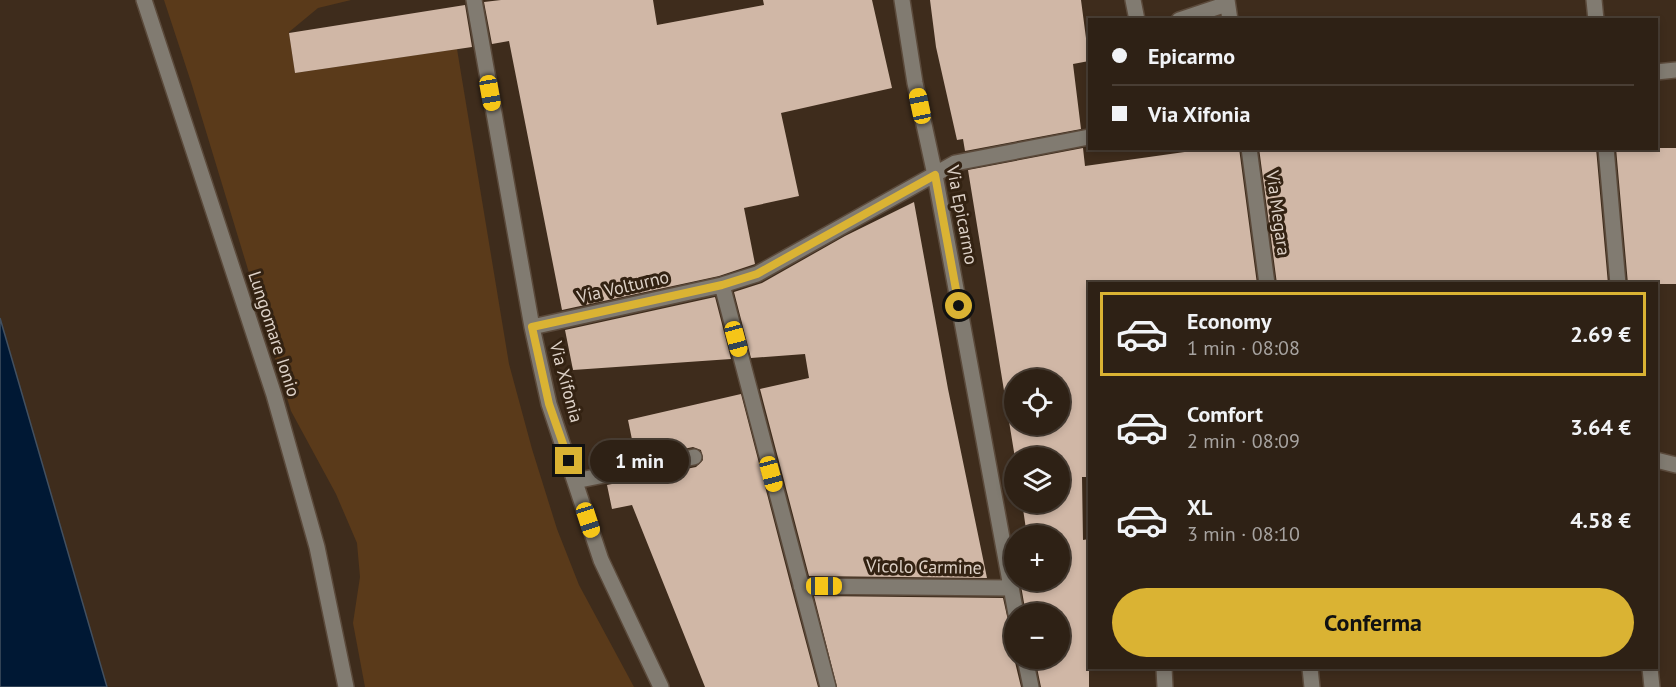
<!DOCTYPE html>
<html lang="it">
<head>
<meta charset="utf-8">
<style>
	body { margin:0; font-family:"PT Sans",sans-serif; background:#3a2e22; color:#f1f3f6; height:100vh; display:flex; flex-direction:column; font-size:22px; white-space:nowrap }
	* { box-sizing:border-box; margin:0 }
	p { font-size:20px; color:#a7a3a0 }
	.icon { flex:none; width:33px; height:33px; fill:none; stroke:currentColor; stroke-width:2; stroke-linecap:round; stroke-linejoin:round }
	.map { position:relative; flex:1; overflow:hidden }
	.side { position:absolute; left:1088px; top:282px; width:570px; height:387px; display:flex; flex-direction:column; background:#2e2115; border-radius:0px; box-shadow:0 3px 9px #0003,0 0 0 2px #493e34 }
	.side>* { flex:none }
	.top-card { position:absolute; left:1088px; top:18px; width:570px; height:132px; border-radius:0px; box-shadow:0 3px 9px #0003,0 0 0 2px #493e34; display:grid; align-content:center; height:132px; padding:0 24px; background:#2e2115 }
	.controls { position:absolute; left:1004px; top:369px; display:grid; gap:12px }
	.controls a { display:grid; place-items:center; width:66px; height:66px; border-radius:50%; background:#2e2115; box-shadow:0 3px 9px #0003,0 0 0 2px #493e34; font-size:30px }
	.end { position:absolute; width:27px; height:27px; margin:-14px; border:8px solid #dab333; background:#111; box-shadow:0 0 0 3px #111 }
	.from { border-radius:50% }
	.bubble { position:absolute; height:42px; border-radius:21px; background:#2e2115; box-shadow:0 3px 9px #0003,0 0 0 2px #493e34; font-size:20px; font-weight:700; line-height:42px; text-align:center }
	.car { position:absolute; width:18px; height:36px; margin:-18px -9px; border-radius:8px; box-shadow:0 0 4px 2px #0007; background:linear-gradient(#f5c518 24%,#345 0 40%,#f5c518 0 76%,#345 0 86%,#f5c518 0) }
	.top-card b { display:flex; align-items:center; gap:21px; height:57px; font-size:22px }
	.top-card b+b { border-top:2px solid #493e34 }
	.top-card i { width:15px; height:15px; background:#f1f3f6 }
	ul { padding:10px 0 0; list-style:none }
	li { display:flex; align-items:center; gap:18px; height:84px; margin:0 12px 9px; padding:0 12px; border:3px solid transparent; border-radius:0px }
	li div { flex:1 }
	li b { display:block; font-size:22px }
	li em { font-style:normal; font-weight:700 }
	li.active { border-color:#dab333 }
	li>.icon { width:54px; height:54px; stroke-width:1.5 }
	.button { display:flex; gap:12px; margin-top:auto; padding:12px 24px }
	.button a { flex:1; height:69px; border-radius:36px; background:#dab333; color:#111; font-size:24px; font-weight:700; line-height:69px; text-align:center }
	.map>svg:first-child { display:block }
	.green { fill:#5a3a1a }
	.water { fill:#001834; stroke:#425060; stroke-width:1.5 }
	.building { fill:#d0b7a6; fill-rule:evenodd }
	.lines { fill:none; stroke-linecap:round; stroke-linejoin:round }
	.minor-casing { stroke:#5b4a3b; stroke-width:18 }
	.minor { stroke:#817b71; stroke-width:15 }
	.route { stroke:#dab333; stroke-width:8 }
	.labels { text-anchor:middle; stroke-width:6; stroke-linejoin:round; paint-order:stroke }
	.street-label { font-size:18px; fill:#ddd1c7; stroke:#332212 }
</style>
</head>
<body>
<div class="map">
<svg width="1676" height="687" viewBox="0 0 1676 687">
	<rect width="100%" height="100%" fill="#3e2c1c"/>
	<path class="green" d="M 164,0 L 351,0 L 318,8 L 289,32 L 295,73 L 457,49 L 509,364 L 532,449 L 557,529 L 579,585 L 634,687 L 365,687 L 353,623 L 360,577 L 357,543 L 336,494 L 291,411 L 191,82 Z"/>
	<path class="water" d="M 0,318 L 107,687 L 0,687 Z"/>
	<path class="building" d="M 501,0 L 653,0 L 657,25 L 764,5 L 763,0 L 872,0 L 892,88 L 781,113 L 799,196 L 744,208 L 755,264 L 719,276 L 562,310 L 509,41 L 492,44 L 484,2 Z
		M 930,0 L 1081,0 L 1089,61 L 1073,64 L 1081,129 L 965,151 L 963,139 L 957,140 L 936,47 Z
		M 465,5 L 472,47 L 295,73 L 289,33 Z
		M 1083,148 L 1085,166 L 1213,148 L 1239,148 L 1257,284 L 1089,284 L 1089,477 L 1082,477 L 1083,540 L 1089,539 L 1089,687 L 1041,687 L 1035,658 L 1059,658 L 1059,614 L 1026,614 L 1020,580 L 1059,580 L 1059,536 L 1027,536 L 1022,502 L 1059,502 L 1059,458 L 1015,458 L 968,170 ZM 1014,380 L 1059,380 L 1059,424 L 1014,424 Z
		M 1259,148 L 1596,148 L 1608,284 L 1277,284 Z
		M 1616,148 L 1676,148 L 1676,284 L 1628,284 Z
		M 914,202 L 948,389 L 987,578 L 809,576 L 760,389 L 809,378 L 805,354 L 751,358 L 734,292 L 762,283 L 845,236 Z
		M 715,297 L 731,359 L 573,370 L 565,330 Z
		M 741,394 L 792,590 L 818,687 L 705,687 L 632,505 L 612,509 L 607,485 L 696,467 L 703,460 L 701,450 L 693,447 L 636,459 L 628,420 Z
		M 814,596 L 1003,598 L 1007,616 L 1009,621 L 1014,623 L 1014,658 L 1021,687 L 837,687 Z"/>
	<g class="lines">
		<g class="minor-casing">
			<path id="minor" d="M 144,0 L 274,395 L 317,547 L 346,687
				M 474,0 L 532,327 L 549,404 L 601,560 L 661,687
				M 902,0 L 915,83 L 935,175 L 1016,614
				M 1133,0 L 1137,20
				M 1227,0 L 1230,20
				M 1594,0 L 1596,20
				M 1179,20 L 1227,4
				M 1656,72 L 1676,70
				M 1249,148 L 1267,284
				M 1606,148 L 1618,284
				M 722,285 L 828,687
				M 532,327 L 722,285 L 757,274 L 955,163 L 1089,137
				M 1656,460 L 1676,465
				M 575,481 L 694,457
				M 801,586 L 1010,588
				M 1025,658 L 1031,687
				M 1164,668 L 1165,687
				M 1310,668 L 1312,687
				M 1650,668 L 1652,687"/>
		</g>
		<use href="#minor" class="minor"/>
	</g>
	<g class="lines">
		<path class="route" d="M 569,461 L 549,404 L 532,327 L 722,285 L 757,274 L 935,175 L 959,306"/>
	</g>
	<g class="labels">
		<g class="street-label">
			<text transform="translate(1278 213) rotate(82)" y="6">Via Megara</text>
			<text transform="translate(962 215) rotate(79)" y="6">Via Epicarmo</text>
			<text transform="translate(623 287) rotate(-13)" y="6">Via Volturno</text>
			<text transform="translate(274 334) rotate(72)" y="6">Lungomare Ionio</text>
			<text transform="translate(566 382) rotate(75)" y="6">Via Xifonia</text>
			<text transform="translate(924 567) rotate(1)" y="6">Vicolo Carmine</text>
		</g>
	</g>
</svg>
<div class="controls">
<a><svg class="icon" aria-label="locate" viewBox="0 0 24 24"><circle cx="12" cy="12" r="6"/><path d="M12 2v4M12 18v4M2 12h4M18 12h4"/></svg></a>
<a><svg class="icon" aria-label="layers" viewBox="0 0 24 24"><path d="M12 4l9 5-9 5-9-5zM3 14l9 5 9-5"/></svg></a>
<a>+</a>
<a>−</a>
</div>
<i class="end from" style="left:959px;top:306px"></i>
<i class="end" style="left:569px;top:461px"></i>
<div class="bubble" style="left:590px;top:440px;width:99px">1 min</div>
<i class="car" style="left:490px;top:93px;rotate:170deg"></i>
<i class="car" style="left:920px;top:106px;rotate:348deg"></i>
<i class="car" style="left:736px;top:339px;rotate:165deg"></i>
<i class="car" style="left:771px;top:474px;rotate:165deg"></i>
<i class="car" style="left:588px;top:520px;rotate:162deg"></i>
<i class="car" style="left:824px;top:586px;rotate:90deg"></i>
<div class="top-card">
<b><i class="from"></i>Epicarmo</b>
<b><i></i>Via Xifonia</b>
</div>
<section class="side">
<ul>
<li class="active"><svg class="icon" aria-label="car" viewBox="0 0 24 24"><path d="M5 17H2v-5l4-1 3-4h7l3 4 3 1v5h-3M9 17h6M6 11h13"/><circle cx="7" cy="17" r="2"/><circle cx="17" cy="17" r="2"/></svg><div><b>Economy</b><p>1 min · 08:08</p></div><em>2.69 €</em></li>
<li><svg class="icon" aria-label="car" viewBox="0 0 24 24"><path d="M5 17H2v-5l4-1 3-4h7l3 4 3 1v5h-3M9 17h6M6 11h13"/><circle cx="7" cy="17" r="2"/><circle cx="17" cy="17" r="2"/></svg><div><b>Comfort</b><p>2 min · 08:09</p></div><em>3.64 €</em></li>
<li><svg class="icon" aria-label="car" viewBox="0 0 24 24"><path d="M5 17H2v-5l4-1 3-4h7l3 4 3 1v5h-3M9 17h6M6 11h13"/><circle cx="7" cy="17" r="2"/><circle cx="17" cy="17" r="2"/></svg><div><b>XL</b><p>3 min · 08:10</p></div><em>4.58 €</em></li>
</ul>
<div class="button"><a>Conferma</a></div>
</section>
</div>
</body>
</html>
